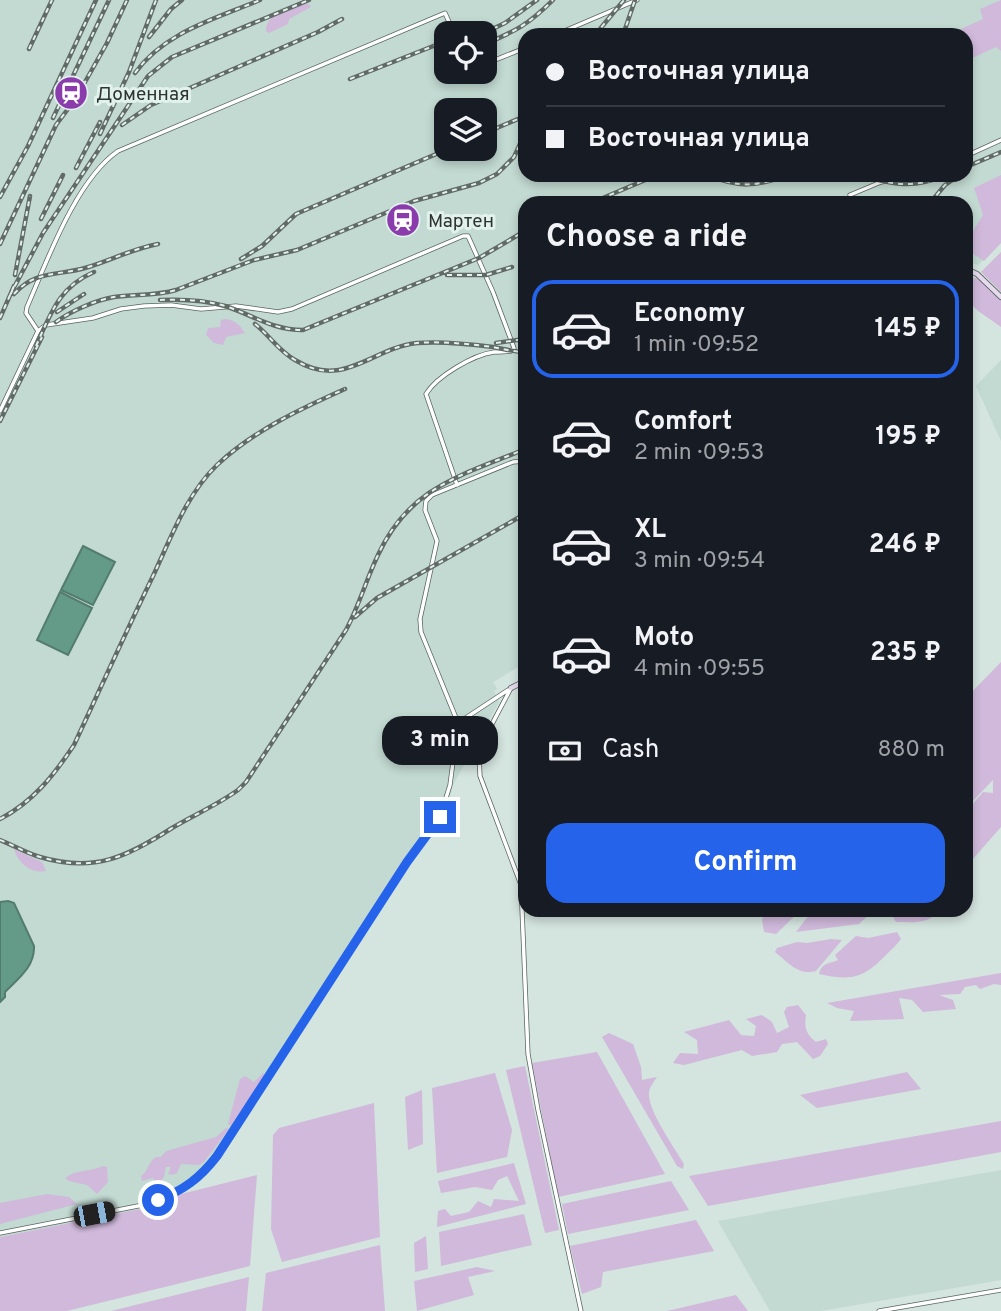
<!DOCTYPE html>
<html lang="en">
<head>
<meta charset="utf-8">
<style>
	body { margin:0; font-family:Overpass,sans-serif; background:#242831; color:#f1f3f6; height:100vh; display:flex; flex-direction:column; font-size:26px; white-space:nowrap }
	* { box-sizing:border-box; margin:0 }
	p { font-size:23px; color:#9ea1a6 }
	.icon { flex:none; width:38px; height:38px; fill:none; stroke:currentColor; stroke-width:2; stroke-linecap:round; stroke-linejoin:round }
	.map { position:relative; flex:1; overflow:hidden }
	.details { position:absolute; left:518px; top:196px; width:455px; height:721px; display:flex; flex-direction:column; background:#171b24; border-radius:21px; box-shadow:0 4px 10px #0003 }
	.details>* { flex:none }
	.banner { position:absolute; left:518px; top:28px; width:455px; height:154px; border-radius:21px; box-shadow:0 4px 10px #0003; display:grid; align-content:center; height:154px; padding:0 28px; background:#171b24 }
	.tools { position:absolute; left:434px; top:21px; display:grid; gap:14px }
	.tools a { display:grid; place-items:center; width:63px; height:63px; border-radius:14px; background:#171b24; box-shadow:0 4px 10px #0003; font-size:35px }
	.end { position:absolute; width:32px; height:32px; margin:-16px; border:9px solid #2563eb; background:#fff; box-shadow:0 0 0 4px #fff }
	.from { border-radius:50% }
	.bubble { position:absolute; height:49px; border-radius:21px; background:#171b24; box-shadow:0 4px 10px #0003; font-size:23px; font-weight:700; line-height:49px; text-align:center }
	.car { position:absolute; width:21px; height:42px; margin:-21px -10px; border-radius:9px; box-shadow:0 0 5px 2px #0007; background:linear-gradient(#222 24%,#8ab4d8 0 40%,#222 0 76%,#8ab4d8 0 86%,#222 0) }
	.banner b { display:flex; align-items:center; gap:24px; height:66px; font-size:26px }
	.banner b+b { border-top:2px solid #363941 }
	.banner i { width:18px; height:18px; background:#f1f3f6 }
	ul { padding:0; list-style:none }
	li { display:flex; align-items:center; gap:21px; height:98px; margin:0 14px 10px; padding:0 14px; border:4px solid transparent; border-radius:21px }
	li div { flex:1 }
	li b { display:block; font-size:26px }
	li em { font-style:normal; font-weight:700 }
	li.on { border-color:#2563eb }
	li>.icon { width:63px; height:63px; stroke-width:1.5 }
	h2 { padding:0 28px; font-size:32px; line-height:84px }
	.pay { display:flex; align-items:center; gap:18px; height:77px; padding:0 28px; font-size:26px }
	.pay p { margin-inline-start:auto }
	.action { display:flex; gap:14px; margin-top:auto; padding:14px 28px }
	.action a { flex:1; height:80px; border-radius:21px; background:#2563eb; color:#fff; font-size:28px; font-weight:700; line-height:80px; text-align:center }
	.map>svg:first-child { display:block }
	.built { fill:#c2dad1; fill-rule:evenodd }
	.green { fill:#d0b9db }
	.water { fill:#649b88; stroke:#547c6e; stroke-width:2 }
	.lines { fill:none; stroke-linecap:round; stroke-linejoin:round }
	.street-casing { stroke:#586660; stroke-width:5 }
	.secondary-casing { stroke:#586660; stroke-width:6 }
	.street { stroke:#fff; stroke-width:3.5 }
	.secondary { stroke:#e8daee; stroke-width:4.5 }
	.rail-casing { stroke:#616a66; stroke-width:4.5 }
	.rail { stroke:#e1f1eb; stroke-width:2; stroke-dasharray:5; stroke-linecap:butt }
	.route { stroke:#2563eb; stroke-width:9 }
	.labels { text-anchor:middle; stroke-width:6; stroke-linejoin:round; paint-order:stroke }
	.poi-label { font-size:19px; fill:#2e3432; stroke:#e1f1eb; text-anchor:start }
</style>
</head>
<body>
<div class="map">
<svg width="1001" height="1311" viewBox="0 0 1001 1311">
	<rect width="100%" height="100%" fill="#d4e4de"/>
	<path class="built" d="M 0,0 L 1001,0 L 1001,243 L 978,265 L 966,261 L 966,203 L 525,203 L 525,663 L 493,682 L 497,689 L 494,691 L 499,702 L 453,785 L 444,821 L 410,865 L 209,1172 L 181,1194 L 145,1208 L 0,1237 ZM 446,33 L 485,33 L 485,72 L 446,72 ZM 525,35 L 966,35 L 966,175 L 525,175 ZM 446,110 L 485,110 L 485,149 L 446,149 Z
		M 1001,360 L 1001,441 L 976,386 Z
		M 1001,1170 L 1001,1280 L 821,1311 L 770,1311 L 718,1221 Z"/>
	<path class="green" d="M 1001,0 L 1001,51 L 996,47 L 966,61 L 966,35 L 948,35 L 983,19 L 980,9 Z
		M 300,4 L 308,4 L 311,7 L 289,19 L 288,24 L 269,33 L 266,31 C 266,14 286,10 300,4 Z
		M 1001,175 L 1001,243 L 984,261 L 972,253 L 966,252 L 966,242 L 983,215 L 974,188 Z
		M 1001,252 L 1001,292 L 981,272 Z
		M 968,275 L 982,281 L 1001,300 L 1001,327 C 976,308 966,310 966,276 Z
		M 225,319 C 235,320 240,325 245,333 L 226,337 L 223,345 L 214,343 L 206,335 L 208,328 L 220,327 L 221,320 Z
		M 1001,662 L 1001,827 L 966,867 L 966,812 L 983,792 L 993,793 L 993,780 L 966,808 L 966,698 Z
		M 14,849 L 42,862 L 46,871 C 31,874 18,863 14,849 Z
		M 769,910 L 801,910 L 776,934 L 764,932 L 762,919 Z
		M 813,910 L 874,910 L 859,924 L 796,932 Z
		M 889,910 L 939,910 C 929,925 912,922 896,922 Z
		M 897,932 L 901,939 L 897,944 C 869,972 861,984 819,974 C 822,962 830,964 838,960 L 835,955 L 856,936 L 868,938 Z
		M 831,939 L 842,940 L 816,971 C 798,976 788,962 775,952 L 777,948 L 797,942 L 807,943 Z
		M 1001,973 L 1001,985 L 994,984 L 980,989 L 976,985 L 965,987 L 960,994 L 939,995 L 953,1000 L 956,1009 L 923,1012 L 912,1000 L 899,998 L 904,1019 L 850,1021 L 854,1011 L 837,1008 L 827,1003 Z
		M 798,1005 L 806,1015 C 804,1028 806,1034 816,1042 L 826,1039 L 828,1044 L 820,1056 L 813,1059 L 797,1042 L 782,1044 L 777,1052 L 752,1056 L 742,1050 L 684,1065 L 673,1063 L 680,1053 L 698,1054 L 697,1040 L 684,1032 L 729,1020 L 741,1035 L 754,1036 L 756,1026 L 746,1019 L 762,1015 L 772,1022 L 777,1033 L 789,1027 L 784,1012 L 787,1007 Z
		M 609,1033 L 633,1044 L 641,1067 L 642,1080 L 657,1077 C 654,1082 650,1086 649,1092 C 647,1110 675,1148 684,1164 L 683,1169 L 677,1166 L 602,1037 Z
		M 597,1052 L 665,1174 L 558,1197 L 532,1063 Z
		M 525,1066 L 559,1230 L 545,1233 L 506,1070 Z
		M 907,1072 L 921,1089 L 817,1108 L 800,1095 Z
		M 263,1073 L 265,1075 L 231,1126 L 228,1124 L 240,1079 L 245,1076 L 254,1082 Z
		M 495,1073 L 512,1130 L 507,1157 L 437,1173 L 432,1088 Z
		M 422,1090 L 423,1144 L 408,1150 L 405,1097 Z
		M 374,1103 L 380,1237 L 282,1262 L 271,1229 L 273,1135 L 279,1128 Z
		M 1001,1121 L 1001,1152 L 708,1206 L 689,1176 Z
		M 226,1128 L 229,1129 L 204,1162 L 199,1165 L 181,1164 L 177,1173 L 172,1175 L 168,1174 L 171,1167 L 166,1167 L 164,1177 L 160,1182 L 155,1182 L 153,1178 L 142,1181 L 141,1176 C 148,1172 148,1162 156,1157 L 161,1157 L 166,1151 L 216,1137 Z
		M 514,1163 L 526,1204 L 437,1227 L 438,1211 L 445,1209 L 451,1216 L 469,1212 L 478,1201 L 491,1207 L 494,1199 L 519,1201 L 507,1176 L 498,1180 L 492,1190 L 475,1187 L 441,1193 L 438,1181 Z
		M 103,1166 L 107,1167 L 108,1182 L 97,1194 L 87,1185 L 69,1181 L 65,1178 C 76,1169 91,1172 103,1166 Z
		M 257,1175 L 250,1266 L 67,1311 L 0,1311 L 0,1237 L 145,1208 L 181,1194 Z
		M 671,1181 L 689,1210 L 568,1234 L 562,1204 Z
		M 47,1194 L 69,1197 L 77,1204 L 0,1224 L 0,1203 Z
		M 524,1214 L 532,1245 L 441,1266 L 439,1232 Z
		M 696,1220 L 714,1251 L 603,1272 L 601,1287 L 582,1294 L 570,1246 Z
		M 426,1236 L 428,1269 L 415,1272 L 414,1243 Z
		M 380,1245 L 385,1311 L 262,1311 L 266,1273 Z
		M 477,1267 L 495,1271 L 468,1277 L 474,1295 L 417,1311 L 414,1281 Z
		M 249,1277 L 246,1311 L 111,1311 Z
		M 736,1295 L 748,1311 L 667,1311 Z"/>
	<path class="water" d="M 83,546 L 115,562 L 93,605 L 61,590 Z
		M 60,592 L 92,608 L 68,655 L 37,640 Z
		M 8,901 L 14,903 L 34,946 C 35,966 19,978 5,992 L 5,997 L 0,1002 L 0,902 Z"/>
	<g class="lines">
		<g class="street-casing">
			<path id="street" d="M 555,35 L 637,0
				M 485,64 L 525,48
				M 966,156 L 1001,140
				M 854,203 L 850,195 L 881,182 L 921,175
				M 38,331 L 26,313 L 27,307 C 47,261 76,180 118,151 L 445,13 L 454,33
				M 0,411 L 38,331 L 46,325 L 93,318 L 121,309 L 144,306 L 171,305 L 201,309 L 236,306 L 278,312 L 292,309 L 463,236 L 468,236 L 493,292 L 514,348 L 511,351 C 505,352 499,352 494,352 C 473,355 437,376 426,394 L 457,485
				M 511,688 L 483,741 L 479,754 L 480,776 L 521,885 L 528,1054 L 538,1110 L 581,1311
				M 458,723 L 421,632 L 420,619 L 437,541 L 425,510 L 426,501 L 432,495 L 513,462 L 525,461
				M 458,723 L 508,690
				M 0,1233 L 143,1205 L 176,1193 L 203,1174 L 270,1076 L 407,861 L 440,817 L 450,785 L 458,723
				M 879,1311 L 1001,1290"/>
		</g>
		<g class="secondary-casing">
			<path id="secondary" d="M 966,269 L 977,274 L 1001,297
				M 511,688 L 525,681"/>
		</g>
		<use href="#street" class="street"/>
		<use href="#secondary" class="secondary"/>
		<g class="rail-casing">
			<path id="rail" d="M 484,33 L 505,23 L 537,0
				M 595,35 L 624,0
				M 623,35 L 635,0
				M 149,37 L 171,9 L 182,0
				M 485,44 C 516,31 529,24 553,0
				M 29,49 L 52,0
				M 135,73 C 165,32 215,19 260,0
				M 350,79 L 446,41
				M 53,118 L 109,0
				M 122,125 L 151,105 L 318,32 L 342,19
				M 485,133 L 525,116
				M 100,134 L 129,72 L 156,0
				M 966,167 L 1001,152
				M 76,168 L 100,122
				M 706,175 C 740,188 755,187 789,175
				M 859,175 C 895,185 912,189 948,175
				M 0,197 L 28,146 L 96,0
				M 591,203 L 657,175
				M 930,203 L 945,185 L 960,175
				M 41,219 L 63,175
				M 0,244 L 56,125 L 76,98 L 107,43 L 127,0
				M 241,259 L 262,246 L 296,214 L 448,149
				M 15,275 L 30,196
				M 447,275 L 486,275 L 512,267
				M 14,294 C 36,270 57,276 85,268 C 109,261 132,249 158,244
				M 10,295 L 43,233 L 148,76 L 172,57 L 309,0
				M 160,300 C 181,299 204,300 225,306 C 253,315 272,330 303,330 L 479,258 L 525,231
				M 57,312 L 84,294
				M 0,318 L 14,286
				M 56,322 C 71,311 96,300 114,297 C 135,294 156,296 176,290 L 254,260 L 297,250 L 414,201 L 479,183 L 497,174 L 514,157 L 525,133
				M 255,324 C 269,335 279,351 295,360 C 344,390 371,348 417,343 C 441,341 470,344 493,347 C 504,349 514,352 525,352
				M 496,343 L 525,339
				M 36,346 C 51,313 59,287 94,272
				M 0,421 L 42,337
				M 355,617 L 377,598 L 525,514
				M 0,819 C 33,802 54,775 74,745 C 100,689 126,632 153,576 C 171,538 186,495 217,465 C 253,431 300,409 345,389
				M 0,840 C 13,845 26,853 40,857 C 94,873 127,857 172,828 C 194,815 217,805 238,790 L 246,782 L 346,630 C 359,606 366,580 378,555 C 408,490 456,477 518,452 L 525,451"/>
		</g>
		<use href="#rail" class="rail"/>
	</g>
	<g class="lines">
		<path class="route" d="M 158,1200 C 184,1190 200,1178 217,1156 L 407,862 L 440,817"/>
	</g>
	<defs>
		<g id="station-disc" transform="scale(1.75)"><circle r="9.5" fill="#8a3cac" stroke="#e1f1eb"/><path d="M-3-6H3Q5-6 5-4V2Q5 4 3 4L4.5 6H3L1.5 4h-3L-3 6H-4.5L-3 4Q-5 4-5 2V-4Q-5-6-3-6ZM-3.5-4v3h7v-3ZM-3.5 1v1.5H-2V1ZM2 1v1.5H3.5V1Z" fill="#fff"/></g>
	</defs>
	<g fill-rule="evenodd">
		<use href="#station-disc" x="71" y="93"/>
		<use href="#station-disc" x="403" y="220"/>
	</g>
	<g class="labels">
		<g class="poi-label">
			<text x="96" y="100">Доменная</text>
			<text x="428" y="227">Мартен</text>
		</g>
	</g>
</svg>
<div class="tools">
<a><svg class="icon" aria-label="locate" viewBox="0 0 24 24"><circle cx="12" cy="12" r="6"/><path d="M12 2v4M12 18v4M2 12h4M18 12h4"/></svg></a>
<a><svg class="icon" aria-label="layers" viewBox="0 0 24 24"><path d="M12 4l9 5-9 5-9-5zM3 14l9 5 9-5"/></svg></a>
</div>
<i class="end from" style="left:158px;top:1200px"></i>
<i class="end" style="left:440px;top:817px"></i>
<div class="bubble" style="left:382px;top:716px;width:116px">3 min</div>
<i class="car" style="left:94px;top:1214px;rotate:79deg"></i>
<div class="banner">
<b><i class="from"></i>Восточная улица</b>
<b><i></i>Восточная улица</b>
</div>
<section class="details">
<h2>Choose a ride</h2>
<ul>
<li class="on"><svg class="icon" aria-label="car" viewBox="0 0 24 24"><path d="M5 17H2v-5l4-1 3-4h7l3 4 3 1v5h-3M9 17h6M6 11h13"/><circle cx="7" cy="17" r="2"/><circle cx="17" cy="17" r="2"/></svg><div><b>Economy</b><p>1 min · 09:52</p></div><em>145 ₽</em></li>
<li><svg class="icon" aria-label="car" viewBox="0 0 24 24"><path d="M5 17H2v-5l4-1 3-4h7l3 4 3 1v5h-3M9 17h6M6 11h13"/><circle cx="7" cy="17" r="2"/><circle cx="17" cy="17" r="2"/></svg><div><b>Comfort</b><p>2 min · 09:53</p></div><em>195 ₽</em></li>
<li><svg class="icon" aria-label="car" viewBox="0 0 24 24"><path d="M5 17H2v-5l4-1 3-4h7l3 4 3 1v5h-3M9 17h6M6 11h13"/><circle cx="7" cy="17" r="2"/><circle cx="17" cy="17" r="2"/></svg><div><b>XL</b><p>3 min · 09:54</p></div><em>246 ₽</em></li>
<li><svg class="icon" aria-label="car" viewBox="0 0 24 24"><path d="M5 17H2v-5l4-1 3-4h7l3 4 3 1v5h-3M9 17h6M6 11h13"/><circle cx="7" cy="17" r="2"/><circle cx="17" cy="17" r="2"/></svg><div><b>Moto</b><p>4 min · 09:55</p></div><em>235 ₽</em></li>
</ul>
<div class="pay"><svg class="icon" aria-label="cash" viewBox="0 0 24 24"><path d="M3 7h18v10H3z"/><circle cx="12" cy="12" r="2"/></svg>Cash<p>880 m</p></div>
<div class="action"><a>Confirm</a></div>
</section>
</div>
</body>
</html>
